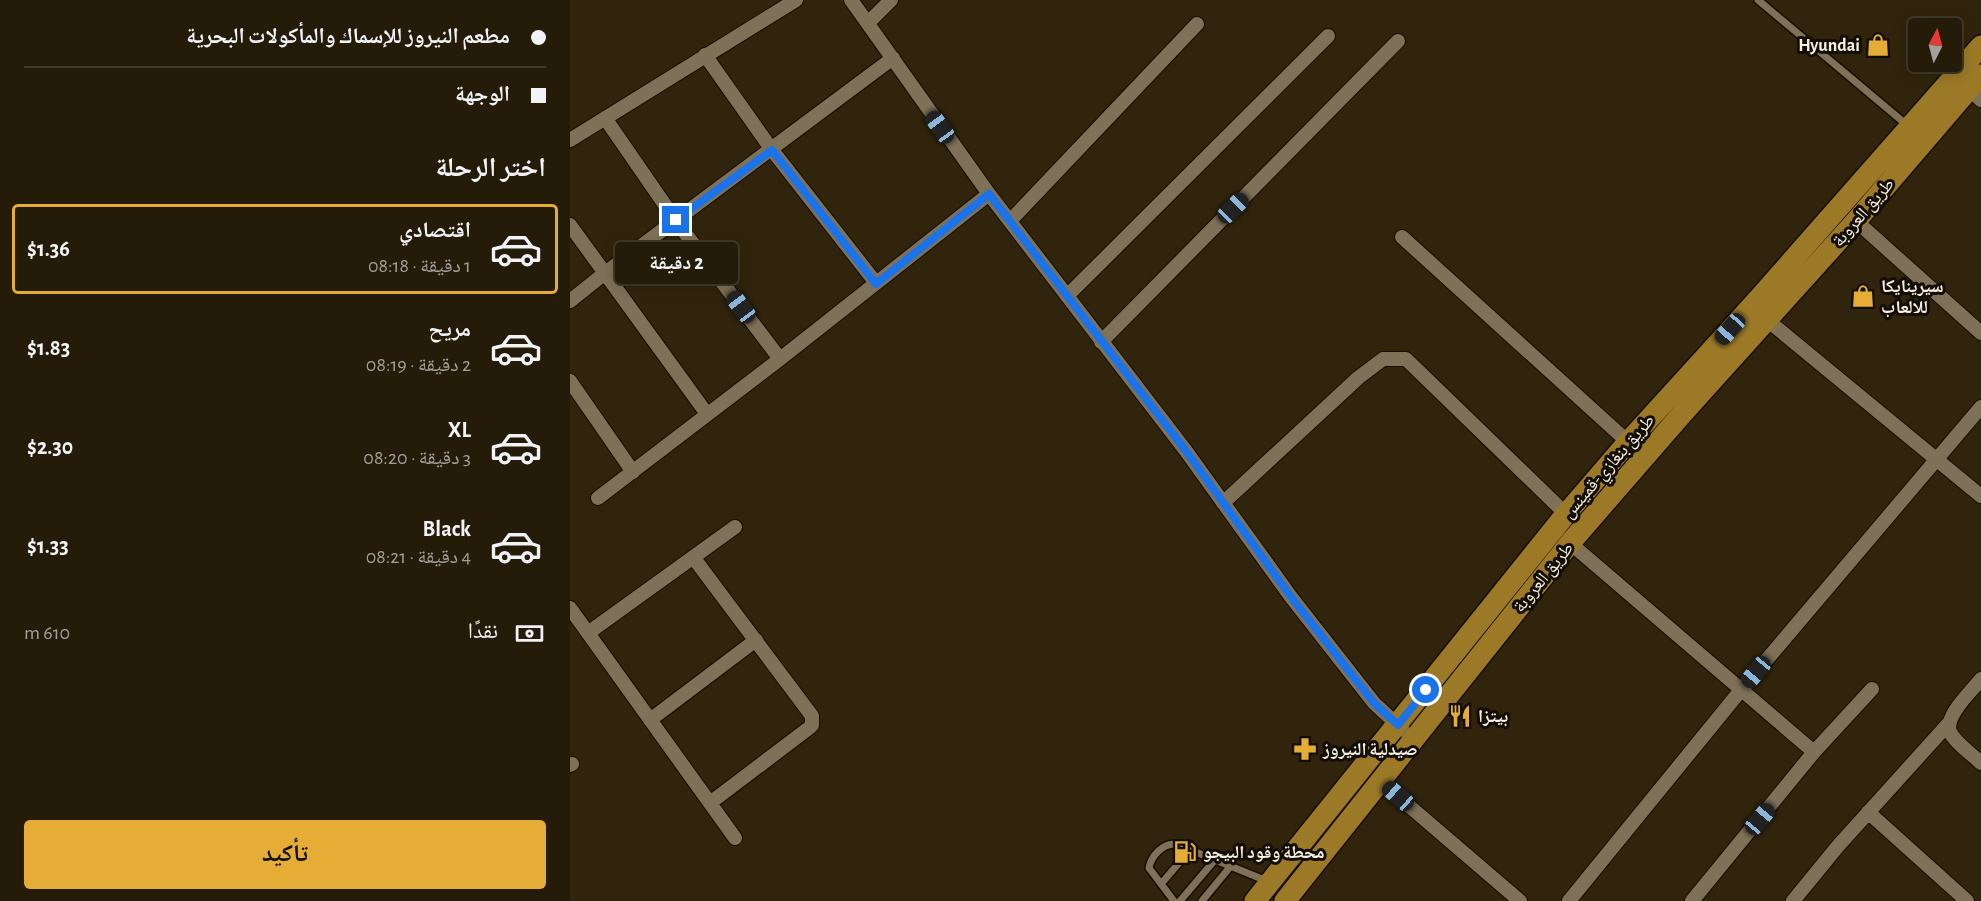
<!DOCTYPE html>
<html lang="ar">
<head>
<meta charset="utf-8">
<style>
	body { margin:0; font-family:"Alegreya Sans","Noto Naskh Arabic",sans-serif; background:#302817; color:#f1f3f6; direction:rtl; height:100vh; display:flex; flex-direction:column; font-size:22px; white-space:nowrap }
	* { box-sizing:border-box; margin:0 }
	p { font-size:20px; color:#a3a19c }
	.icon { flex:none; width:33px; height:33px; fill:none; stroke:currentColor; stroke-width:2; stroke-linecap:round; stroke-linejoin:round }
	.map { position:relative; flex:1; overflow:hidden; direction:ltr }
	.sheet { display:flex; flex-direction:column; background:#241b09; width:570px }
	.sheet>* { flex:none }
	.top-card { display:grid; align-content:center; height:132px; padding:0 24px; background:#241b09 }
	.needle { width:39px; rotate:6deg }
	.tools { position:absolute; left:1338px; top:18px; display:grid; gap:12px }
	.tools a { display:grid; place-items:center; width:54px; height:54px; border-radius:6px; background:#241b09; box-shadow:0 3px 15px #0003,0 0 0 2px #41392a; font-size:30px }
	.end { position:absolute; width:27px; height:27px; margin:-14px; border:8px solid #1a73e8; background:#fff; box-shadow:0 0 0 3px #fff }
	.from { border-radius:50% }
	.bubble { position:absolute; height:42px; border-radius:6px; background:#241b09; box-shadow:0 3px 15px #0003,0 0 0 2px #41392a; font-size:20px; font-weight:700; line-height:42px; text-align:center; direction:rtl }
	.car { position:absolute; width:18px; height:36px; margin:-18px -9px; border-radius:8px; box-shadow:0 0 4px 2px #0007; background:linear-gradient(#222 24%,#8ab4d8 0 40%,#222 0 76%,#8ab4d8 0 86%,#222 0) }
	.top-card b { display:flex; align-items:center; gap:21px; height:57px; font-size:22px }
	.top-card b+b { border-top:2px solid #41392a }
	.top-card i { width:15px; height:15px; background:#f1f3f6 }
	ul { padding:0; list-style:none }
	li { display:flex; align-items:center; gap:18px; height:90px; margin:0 12px 9px; padding:0 12px; border:3px solid transparent; border-radius:6px }
	li div { flex:1 }
	li b { display:block; font-size:22px }
	li em { font-style:normal; font-weight:700 }
	li.on { border-color:#e5ad35 }
	li>.icon { width:54px; height:54px; stroke-width:1.5 }
	h2 { padding:0 24px; font-size:27px; line-height:72px }
	.pay { display:flex; align-items:center; gap:15px; height:66px; padding:0 24px; font-size:22px }
	.pay p { margin-inline-start:auto }
	.primary-button { display:flex; gap:12px; margin-top:auto; padding:12px 24px }
	.primary-button a { flex:1; height:69px; border-radius:6px; background:#e5ad35; color:#111; font-size:24px; font-weight:700; line-height:69px; text-align:center }
	main { display:flex; flex:1; min-height:0 }
	.map>svg:first-child { display:block }
	.lines { fill:none; stroke-linecap:round; stroke-linejoin:round }
	.lane-casing { stroke:#170c00; stroke-width:10 }
	.street-casing { stroke:#170c00; stroke-width:16 }
	.primary-casing { stroke:#170c00; stroke-width:24 }
	.lane { stroke:#7f7158; stroke-width:7 }
	.street { stroke:#7f7158; stroke-width:14 }
	.primary { stroke:#9b7927; stroke-width:21 }
	.route { stroke:#1a73e8; stroke-width:8 }
	.labels { text-anchor:middle; stroke-width:6; stroke-linejoin:round; paint-order:stroke }
	.poi-label { font-size:18px; font-weight:bold; fill:#f7f0e2; stroke:#130e05; text-anchor:start }
	.street-label { font-size:18px; fill:#f7f0e2; stroke:#130e05 }
</style>
</head>
<body>
<main>
<div class="map">
<svg width="1411" height="901" viewBox="0 0 1411 901">
	<rect width="100%" height="100%" fill="#30240c"/>
	<g class="lines">
		<g class="lane-casing">
			<path id="lane" d="M 1188,0 L 1337,125
				M 591,884 L 620,850
				M 604,901 L 579,868 C 581,856 593,843 606,844 L 697,881
				M 610,901 L 644,861
				M 632,901 L 660,867"/>
		</g>
		<g class="street-casing">
			<path id="street" d="M 281,0 L 419,194 L 616,451 L 721,597 L 804,703 L 833,730
				M 298,23 L 321,0
				M 135,55 L 202,150 L 306,283
				M 1399,89 L 1411,100
				M 35,118 L 106,221 L 210,359
				M 0,140 L 226,0
				M 440,221 L 627,24
				M 1286,221 L 1411,333
				M 0,225 L 137,414
				M 832,237 L 1058,442
				M 497,296 L 758,36
				M 0,301 L 35,273 L 323,58
				M 1196,319 L 1411,496
				M 531,342 L 828,41
				M 0,381 L 63,472
				M 28,498 L 210,359 L 419,194
				M 653,503 L 788,378 L 813,359 L 836,359 L 996,514
				M 1000,543 L 1244,752 L 1122,901
				M 123,557 L 242,716 L 242,725 L 239,728 L 140,803
				M 0,608 L 165,838
				M 18,633 L 165,527
				M 1411,679 C 1402,691 1374,716 1380,732 C 1386,744 1402,754 1411,763
				M 80,720 L 186,640
				M 1244,752 L 1302,689
				M 0,765 L 2,764
				M 810,781 L 950,901
				M 1298,812 L 1397,901
				M 999,901 L 1171,690 L 1411,407
				M 1223,901 L 1268,846 L 1379,723"/>
		</g>
		<g class="primary-casing">
			<path id="primary" d="M 685,901 L 996,514 L 1058,442 L 1190,297 L 1411,46
				M 715,901 L 1000,543 L 1112,414 L 1286,221 L 1411,75"/>
		</g>
		<use href="#lane" class="lane"/>
		<use href="#street" class="street"/>
		<use href="#primary" class="primary"/>
	</g>
	<g class="lines">
		<path class="route" d="M 106,220 L 202,150 L 306,284 L 419,194 L 616,451 L 721,597 L 804,703 L 828,725 L 856,690"/>
	</g>
	<defs>
		<g id="shop-bare" transform="scale(1.8)"><path d="M-5-2.5h2.3a2.7 3.5 0 0 1 5.4 0H5L5.5 6h-11ZM-1.5-2.5h3a1.5 2.3 0 0 0-3 0Z" fill="#e5ad35" stroke="#130e05" stroke-width="2.5" paint-order="stroke"/></g>
		<g id="restaurant-bare" transform="scale(1.8)"><path d="M-5-6h1v4h1v-4h1v4h1v-4h1v5L-1.5 .5V6h-2V.5L-5-1ZM5-6V6H3V1.5H1.5Q1.5-4 5-6Z" fill="#e5ad35" stroke="#130e05" stroke-width="2.5" paint-order="stroke"/></g>
		<g id="pharmacy-bare" transform="scale(1.8)"><path d="M-2-6h4v4h4v4h-4v4h-4v-4h-4v-4h4Z" fill="#e5ad35" stroke="#130e05" stroke-width="2.5" paint-order="stroke"/></g>
		<g id="fuel-bare" transform="scale(1.8)"><path d="M-5.5-6h7V0h2V4h1.3V-2.5L3-4.5l.8-.8L6-3V5H2.5V1h-1V6h-7ZM-4.2-4.7v3.2H.2V-4.7Z" fill="#e5ad35" stroke="#130e05" stroke-width="2.5" paint-order="stroke"/></g>
	</defs>
	<g fill-rule="evenodd">
		<use href="#shop-bare" x="1308" y="45"/>
		<use href="#shop-bare" x="1293" y="296"/>
		<use href="#restaurant-bare" x="890" y="716"/>
		<use href="#pharmacy-bare" x="735" y="749"/>
		<use href="#fuel-bare" x="615" y="852"/>
	</g>
	<g class="labels">
		<g class="poi-label">
			<text x="1290" y="51" text-anchor="end">Hyundai</text>
			<text x="1311" y="292">سيرينايكا<tspan x="1311" dy="21">للالعاب</tspan></text>
			<text x="908" y="722">بيتزا</text>
			<text x="753" y="755">صيدلية النيروز</text>
			<text x="633" y="858">محطة وقود البيجو</text>
		</g>
		<g class="street-label">
			<text transform="translate(1293 212) rotate(-49)" y="6">طريق العروبة</text>
			<text transform="translate(1038 466) rotate(-49)" y="6">طريق بنغازي-قمينس</text>
			<text transform="translate(973 577) rotate(-51)" y="6">طريق العروبة</text>
		</g>
	</g>
</svg>
<div class="tools">
<a><svg class="needle" viewBox="-14 -14 28 28"><path d="M0-13l5 13h-10z" fill="#e53935"/><path d="M0 13l5-13h-10z" fill="#a3a19c"/></svg></a>
</div>
<i class="end from" style="left:856px;top:690px"></i>
<i class="end" style="left:106px;top:220px"></i>
<div class="bubble" style="left:45px;top:242px;width:123px">2 دقيقة</div>
<i class="car" style="left:370px;top:127px;rotate:324deg"></i>
<i class="car" style="left:663px;top:208px;rotate:45deg"></i>
<i class="car" style="left:171px;top:307px;rotate:323deg"></i>
<i class="car" style="left:1160px;top:329px;rotate:222deg"></i>
<i class="car" style="left:1186px;top:672px;rotate:220deg"></i>
<i class="car" style="left:828px;top:796px;rotate:311deg"></i>
<i class="car" style="left:1190px;top:819px;rotate:40deg"></i>
</div>
<section class="sheet">
<div class="top-card">
<b><i class="from"></i>مطعم النيروز للإسماك والمأكولات البحرية</b>
<b><i></i>الوجهة</b>
</div>
<h2>اختر الرحلة</h2>
<ul>
<li class="on"><svg class="icon" aria-label="car" viewBox="0 0 24 24"><path d="M5 17H2v-5l4-1 3-4h7l3 4 3 1v5h-3M9 17h6M6 11h13"/><circle cx="7" cy="17" r="2"/><circle cx="17" cy="17" r="2"/></svg><div><b>اقتصادي</b><p>1 دقيقة · 08:18</p></div><em>$1.36</em></li>
<li><svg class="icon" aria-label="car" viewBox="0 0 24 24"><path d="M5 17H2v-5l4-1 3-4h7l3 4 3 1v5h-3M9 17h6M6 11h13"/><circle cx="7" cy="17" r="2"/><circle cx="17" cy="17" r="2"/></svg><div><b>مريح</b><p>2 دقيقة · 08:19</p></div><em>$1.83</em></li>
<li><svg class="icon" aria-label="car" viewBox="0 0 24 24"><path d="M5 17H2v-5l4-1 3-4h7l3 4 3 1v5h-3M9 17h6M6 11h13"/><circle cx="7" cy="17" r="2"/><circle cx="17" cy="17" r="2"/></svg><div><b>XL</b><p>3 دقيقة · 08:20</p></div><em>$2.30</em></li>
<li><svg class="icon" aria-label="car" viewBox="0 0 24 24"><path d="M5 17H2v-5l4-1 3-4h7l3 4 3 1v5h-3M9 17h6M6 11h13"/><circle cx="7" cy="17" r="2"/><circle cx="17" cy="17" r="2"/></svg><div><b>Black</b><p>4 دقيقة · 08:21</p></div><em>$1.33</em></li>
</ul>
<div class="pay"><svg class="icon" aria-label="cash" viewBox="0 0 24 24"><path d="M3 7h18v10H3z"/><circle cx="12" cy="12" r="2"/></svg>نقدًا<p>610 m</p></div>
<div class="primary-button"><a>تأكيد</a></div>
</section>
</main>
</body>
</html>
